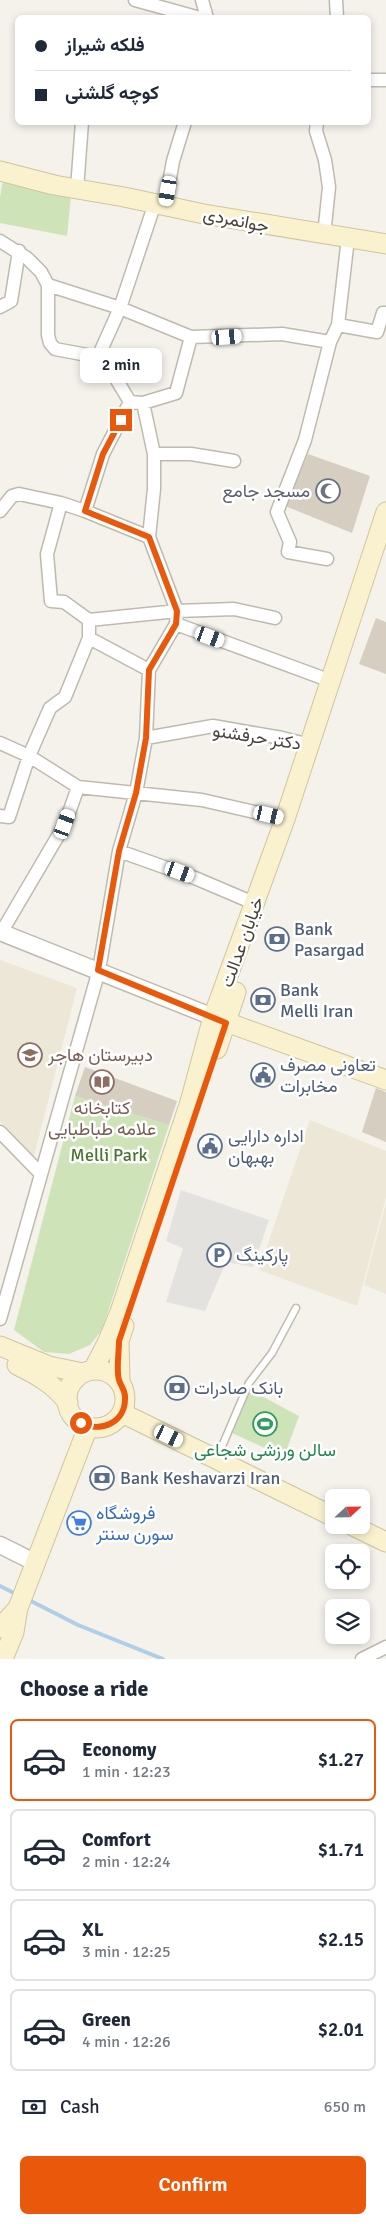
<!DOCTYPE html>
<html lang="en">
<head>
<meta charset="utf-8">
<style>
	body { margin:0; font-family:Signika,Vazirmatn,sans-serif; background:#f6f6f7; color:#1f2937; height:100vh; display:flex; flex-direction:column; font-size:19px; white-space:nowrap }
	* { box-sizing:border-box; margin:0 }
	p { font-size:16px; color:#747a83 }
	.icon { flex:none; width:28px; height:28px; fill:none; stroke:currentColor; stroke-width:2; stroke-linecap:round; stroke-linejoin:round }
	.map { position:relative; height:1659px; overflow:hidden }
	.panel { display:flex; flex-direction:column; background:#fff; flex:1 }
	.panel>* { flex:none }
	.banner { position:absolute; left:15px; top:15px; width:356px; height:110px; border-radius:8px; box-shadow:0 2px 8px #0003; display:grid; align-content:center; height:110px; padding:0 20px; background:#fff }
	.needle { width:32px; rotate:68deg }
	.fabs { position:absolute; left:325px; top:1489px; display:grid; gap:10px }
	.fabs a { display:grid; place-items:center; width:45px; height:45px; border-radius:8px; background:#fff; box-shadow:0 2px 8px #0003; font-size:25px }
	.end { position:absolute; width:22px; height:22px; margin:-11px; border:6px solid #ea580c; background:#fff; box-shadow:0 0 0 2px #fff }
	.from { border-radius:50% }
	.bubble { position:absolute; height:35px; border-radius:8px; background:#fff; box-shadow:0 2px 8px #0003; font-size:16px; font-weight:600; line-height:35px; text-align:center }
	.car { position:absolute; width:15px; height:30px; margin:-15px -8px; border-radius:6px; box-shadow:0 0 4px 1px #0007; background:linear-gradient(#fff 24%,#345 0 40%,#fff 0 76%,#345 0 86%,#fff 0) }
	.banner b { display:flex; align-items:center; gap:18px; height:48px; font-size:19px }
	.banner b+b { border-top:1px solid #e0e1e3 }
	.banner i { width:12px; height:12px; background:#1f2937 }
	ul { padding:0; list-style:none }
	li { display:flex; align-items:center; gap:15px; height:82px; margin:0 10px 8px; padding:0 10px; border:2px solid #e0e1e3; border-radius:8px }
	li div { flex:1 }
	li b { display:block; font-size:19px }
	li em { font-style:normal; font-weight:600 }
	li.on { border-color:#ea580c }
	li>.icon { width:45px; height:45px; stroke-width:1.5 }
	h2 { padding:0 20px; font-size:22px; line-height:60px }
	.pay { display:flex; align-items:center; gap:12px; height:55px; padding:0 20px; font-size:19px }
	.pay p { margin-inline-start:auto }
	.cta { display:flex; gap:10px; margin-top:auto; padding:10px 20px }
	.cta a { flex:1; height:58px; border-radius:8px; background:#ea580c; color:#fff; font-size:20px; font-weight:600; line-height:58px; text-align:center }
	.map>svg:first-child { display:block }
	.education { fill:#ece7d6 }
	.green { fill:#cee4b8 }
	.parking { fill:#e3e2df }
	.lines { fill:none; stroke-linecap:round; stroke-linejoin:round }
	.stream { stroke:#aeceea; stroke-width:4 }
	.building { fill:#d5cec1 }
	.service-casing { stroke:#bfbaae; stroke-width:9 }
	.minor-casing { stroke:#bfbaae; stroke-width:15 }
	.tertiary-casing { stroke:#bfbaae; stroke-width:19 }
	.secondary-casing { stroke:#cfc59f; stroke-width:21 }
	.service { stroke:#fff; stroke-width:6 }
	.minor { stroke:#fff; stroke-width:12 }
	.tertiary { stroke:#fff; stroke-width:16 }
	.secondary { stroke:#faf2cf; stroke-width:19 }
	.route { stroke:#ea580c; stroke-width:6 }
	.labels { text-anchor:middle; stroke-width:5; stroke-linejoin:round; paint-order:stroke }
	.street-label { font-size:18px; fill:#484339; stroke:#fff }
	.worship-label { font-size:18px; fill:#5b616d; stroke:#fff; text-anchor:end }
	.service-label { font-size:18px; fill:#4e5e75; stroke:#fff; text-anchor:start }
	.education-label { font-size:18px; fill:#785e54; stroke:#fff; text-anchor:start }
	.park-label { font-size:18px; fill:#477531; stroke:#fff }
	.leisure-label { font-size:18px; fill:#27864d; stroke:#fff }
	.shop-label { font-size:18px; fill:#366cbe; stroke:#fff; text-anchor:start }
</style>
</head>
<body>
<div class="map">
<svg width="386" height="1659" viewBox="0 0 386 1659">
	<rect width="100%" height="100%" fill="#f4f2eb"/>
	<path class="education" d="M 0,960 L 77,988 L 34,1156 L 0,1121 Z
		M 310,1120 L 386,1151 L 386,1197 L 357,1306 L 259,1270 Z
		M 386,1203 L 386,1294 L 364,1285 Z"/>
	<path class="green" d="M 3,178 L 71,196 L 67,236 L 0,223 L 0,197 Z
		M 75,1096 L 169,1125 L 102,1330 L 90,1345 L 69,1354 L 44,1352 L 14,1330 Z
		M 250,1390 L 299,1416 L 284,1457 L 230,1432 Z"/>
	<path class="parking" d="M 181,1190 L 269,1220 L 253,1267 L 226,1262 L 205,1311 L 166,1302 L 183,1248 L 166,1241 Z"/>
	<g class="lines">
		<path class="stream" d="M 0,1586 L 18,1595
			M 27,1599 L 78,1625 L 163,1659"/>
	</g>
	<path class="building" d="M 308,454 L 370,476 L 352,533 L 285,506 Z
		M 376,618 L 386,622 L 386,674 L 359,664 Z
		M 85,1067 L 177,1101 L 169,1125 L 75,1096 Z
		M 376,1088 L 386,1092 L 386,1142 L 362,1132 Z"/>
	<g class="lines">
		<g class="service-casing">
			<path id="service" d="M 217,1458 L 249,1383 L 272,1353 L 296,1308"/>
		</g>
		<g class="minor-casing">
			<path id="minor" d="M 135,0 L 200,18
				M 202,0 L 207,18
				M 336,0 L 337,18
				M 369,80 L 386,80
				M 317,122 L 316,131 L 325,160 L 329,187 L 324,235
				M 77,189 L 82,122
				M 165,206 L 173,161 L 185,122
				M 0,241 L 27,258 L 41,272 L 48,285 L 48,335 L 50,343 L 55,349 L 98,357 L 109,367 L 130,402 L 143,403 L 176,393 L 191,337 L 282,334 L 330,342 L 338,325 L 377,332 L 383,313 L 386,313
				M 48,285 L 120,308 L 155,203
				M 0,307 L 11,301 L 19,251
				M 338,325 L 348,238
				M 98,357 L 120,308 L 191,337
				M 143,403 L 154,454 L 154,489 L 149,537
				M 154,454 L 191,454 L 234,461
				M 61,503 L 47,554 L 51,601 L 64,602 L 89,620 L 89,638
				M 0,511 L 12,496 L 19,494 L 61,503 L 85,511 L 103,454 L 130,402
				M 85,511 L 149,537 L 177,611 L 176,624 L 331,681
				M 327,559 L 288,552 L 290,542 L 277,512 L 305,440 L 330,342
				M 89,620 L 177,611 L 234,609 L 275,618
				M 146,738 L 213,726 L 282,738 L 310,745
				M 0,743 L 29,756 L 78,787 L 202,800 L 285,819
				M 0,816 L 9,817 L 29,756 L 50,708 L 65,697 L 89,638 L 149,670
				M 119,851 L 195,878 L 256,904
				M 1,933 L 65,824 L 78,787
				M 0,1132 L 41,1174
				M 0,1319 L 99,970 L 119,851 L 136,793 L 146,738 L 149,670 L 176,624
				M 362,1659 L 386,1647"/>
		</g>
		<g class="tertiary-casing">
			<path id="tertiary" d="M 0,932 L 213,1017
				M 0,1545 L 36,1563"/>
		</g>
		<g class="secondary-casing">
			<path id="secondary" d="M 0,171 L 54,185 L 124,197 L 204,214 L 386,244
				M 215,1018 L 386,1080
				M 217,1049 L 236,992
				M 0,1346 L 49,1366 L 83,1373
				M 17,1365 C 37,1375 54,1384 68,1403
				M67 1399a29 29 0 1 1 58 0a29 29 0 1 1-58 0Z
				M 93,1370 L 108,1341 L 120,1312 L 190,1102 L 213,1017 L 285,819 L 386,512
				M 120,1381 L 119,1341 L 124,1326
				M 122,1413 L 334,1517
				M 351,1525 L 386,1542
				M 18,1608 L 88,1427
				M 0,1628 L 18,1608 L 14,1632 L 3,1659"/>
		</g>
		<use href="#service" class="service"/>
		<use href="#minor" class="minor"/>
		<use href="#tertiary" class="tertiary"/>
		<use href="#secondary" class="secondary"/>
	</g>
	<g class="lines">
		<path class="route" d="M 81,1423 C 100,1433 125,1423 125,1399 C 126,1391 121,1387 119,1380 C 116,1369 119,1354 119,1341 L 226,1023 L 98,970 L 119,851 L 136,793 L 146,738 L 149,670 L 176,624 L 177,611 L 149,537 L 85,511 L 103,454 L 121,420"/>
	</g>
	<defs>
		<g id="mosque-ring" transform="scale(1.25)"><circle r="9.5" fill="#fff" stroke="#6b7280" stroke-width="1.5"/><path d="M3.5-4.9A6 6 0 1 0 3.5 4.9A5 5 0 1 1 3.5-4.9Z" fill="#6b7280"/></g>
		<g id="bank-ring" transform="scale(1.25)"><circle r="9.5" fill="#fff" stroke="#5c6f8a" stroke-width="1.5"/><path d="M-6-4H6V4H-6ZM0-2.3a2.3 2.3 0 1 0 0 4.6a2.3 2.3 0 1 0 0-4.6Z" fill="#5c6f8a"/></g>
		<g id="school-ring" transform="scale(1.25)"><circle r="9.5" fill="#fff" stroke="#8d6e63" stroke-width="1.5"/><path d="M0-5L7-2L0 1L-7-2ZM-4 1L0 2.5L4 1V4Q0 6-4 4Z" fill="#8d6e63"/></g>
		<g id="civic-ring" transform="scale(1.25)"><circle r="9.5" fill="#fff" stroke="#5c6f8a" stroke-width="1.5"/><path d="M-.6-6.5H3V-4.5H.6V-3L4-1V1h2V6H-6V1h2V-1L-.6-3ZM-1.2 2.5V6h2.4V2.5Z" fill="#5c6f8a"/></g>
		<g id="library-ring" transform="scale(1.25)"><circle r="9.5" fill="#fff" stroke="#8d6e63" stroke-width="1.5"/><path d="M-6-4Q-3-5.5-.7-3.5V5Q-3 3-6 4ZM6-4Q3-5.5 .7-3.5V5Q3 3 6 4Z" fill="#8d6e63"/></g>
		<g id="parking-ring" transform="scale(1.25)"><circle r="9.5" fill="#fff" stroke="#5c6f8a" stroke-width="1.5"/><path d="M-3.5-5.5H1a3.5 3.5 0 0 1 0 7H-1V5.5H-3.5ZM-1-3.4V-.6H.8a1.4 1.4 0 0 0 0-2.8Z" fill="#5c6f8a"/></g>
		<g id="stadium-ring" transform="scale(1.25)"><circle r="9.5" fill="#fff" stroke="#2e9e5b" stroke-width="1.5"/><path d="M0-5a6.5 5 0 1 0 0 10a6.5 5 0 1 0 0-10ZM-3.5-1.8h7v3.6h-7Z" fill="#2e9e5b"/></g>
		<g id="supermarket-ring" transform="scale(1.25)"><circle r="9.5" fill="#fff" stroke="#3f7fe0" stroke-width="1.5"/><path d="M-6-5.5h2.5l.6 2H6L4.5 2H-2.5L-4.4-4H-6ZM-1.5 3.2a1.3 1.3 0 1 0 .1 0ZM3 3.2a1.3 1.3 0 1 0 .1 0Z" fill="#3f7fe0"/></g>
	</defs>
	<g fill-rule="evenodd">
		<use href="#mosque-ring" x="328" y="491"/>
		<use href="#bank-ring" x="277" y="939"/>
		<use href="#bank-ring" x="263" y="1000"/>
		<use href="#school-ring" x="30" y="1055"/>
		<use href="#civic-ring" x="263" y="1075"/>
		<use href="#library-ring" x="102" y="1082"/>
		<use href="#civic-ring" x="210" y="1146"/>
		<use href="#parking-ring" x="219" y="1255"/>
		<use href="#bank-ring" x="177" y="1388"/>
		<use href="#stadium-ring" x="265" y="1424"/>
		<use href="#bank-ring" x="102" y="1478"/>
		<use href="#supermarket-ring" x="79" y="1523"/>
	</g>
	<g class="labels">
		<g class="street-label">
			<text transform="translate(236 220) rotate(11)" y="6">جوانمردی</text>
			<text transform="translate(257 737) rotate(9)" y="6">دکتر حرفشنو</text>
			<text transform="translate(242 942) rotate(-70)" y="6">خیابان عدالت</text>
		</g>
		<g class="worship-label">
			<text x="310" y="497">مسجد جامع</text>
		</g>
		<g class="service-label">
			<text x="294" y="935">Bank<tspan x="294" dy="21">Pasargad</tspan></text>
			<text x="280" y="996">Bank<tspan x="280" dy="21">Melli Iran</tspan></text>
			<text x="280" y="1071">تعاونی مصرف<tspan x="280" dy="21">مخابرات</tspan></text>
			<text x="228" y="1142">اداره دارایی<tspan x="228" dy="21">بهبهان</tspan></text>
			<text x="236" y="1261">پارکینگ</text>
			<text x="194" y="1394">بانک صادرات</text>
			<text x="120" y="1484">Bank Keshavarzi Iran</text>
		</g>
		<g class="education-label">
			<text x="48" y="1061">دبیرستان هاجر</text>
			<text x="102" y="1114" text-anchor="middle">کتابخانه<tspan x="102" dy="21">علامه طباطبایی</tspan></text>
		</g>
		<g class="park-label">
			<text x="109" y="1161">Melli Park</text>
		</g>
		<g class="leisure-label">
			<text x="265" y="1456">سالن ورزشی شجاعی</text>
		</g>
		<g class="shop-label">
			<text x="96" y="1519">فروشگاه<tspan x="96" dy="21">سورن سنتر</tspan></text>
		</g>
	</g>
</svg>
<div class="fabs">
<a><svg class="needle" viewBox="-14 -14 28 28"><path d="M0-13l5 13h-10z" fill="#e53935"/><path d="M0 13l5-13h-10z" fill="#747a83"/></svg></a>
<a><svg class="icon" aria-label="locate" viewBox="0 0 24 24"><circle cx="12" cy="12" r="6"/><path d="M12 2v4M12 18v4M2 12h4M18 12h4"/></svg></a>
<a><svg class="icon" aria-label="layers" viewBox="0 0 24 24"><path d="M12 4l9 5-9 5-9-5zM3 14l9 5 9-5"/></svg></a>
</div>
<i class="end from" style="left:81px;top:1423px"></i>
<i class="end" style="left:121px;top:420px"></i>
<div class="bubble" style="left:80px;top:348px;width:82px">2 min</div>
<i class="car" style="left:168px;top:191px;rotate:190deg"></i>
<i class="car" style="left:227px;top:337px;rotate:86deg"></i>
<i class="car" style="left:210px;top:637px;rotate:110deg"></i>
<i class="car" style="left:269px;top:815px;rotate:103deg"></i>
<i class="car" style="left:65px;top:824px;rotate:20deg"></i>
<i class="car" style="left:180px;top:872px;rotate:110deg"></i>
<i class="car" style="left:169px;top:1436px;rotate:116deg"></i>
<div class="banner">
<b><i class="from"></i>فلکه شیراز</b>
<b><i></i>کوچه گلشنی</b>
</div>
</div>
<section class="panel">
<h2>Choose a ride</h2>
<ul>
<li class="on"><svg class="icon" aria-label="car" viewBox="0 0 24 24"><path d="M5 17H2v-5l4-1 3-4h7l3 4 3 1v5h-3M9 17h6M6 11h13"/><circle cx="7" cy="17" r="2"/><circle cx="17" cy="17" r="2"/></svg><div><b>Economy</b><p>1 min · 12:23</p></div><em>$1.27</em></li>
<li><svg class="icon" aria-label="car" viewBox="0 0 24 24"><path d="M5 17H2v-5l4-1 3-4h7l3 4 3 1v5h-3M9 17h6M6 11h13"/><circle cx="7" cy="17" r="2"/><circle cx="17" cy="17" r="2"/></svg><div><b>Comfort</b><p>2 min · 12:24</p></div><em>$1.71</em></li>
<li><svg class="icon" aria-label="car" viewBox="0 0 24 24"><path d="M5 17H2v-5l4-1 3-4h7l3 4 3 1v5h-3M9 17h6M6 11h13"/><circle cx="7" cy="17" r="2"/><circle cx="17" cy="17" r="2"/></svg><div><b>XL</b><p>3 min · 12:25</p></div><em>$2.15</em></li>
<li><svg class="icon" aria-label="car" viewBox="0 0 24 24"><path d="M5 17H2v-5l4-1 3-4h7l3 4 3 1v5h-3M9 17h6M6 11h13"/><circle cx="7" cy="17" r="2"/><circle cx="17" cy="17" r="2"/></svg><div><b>Green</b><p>4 min · 12:26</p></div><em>$2.01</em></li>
</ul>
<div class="pay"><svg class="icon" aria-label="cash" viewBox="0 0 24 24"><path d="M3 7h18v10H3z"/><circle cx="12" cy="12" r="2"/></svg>Cash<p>650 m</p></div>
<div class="cta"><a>Confirm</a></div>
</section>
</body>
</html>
